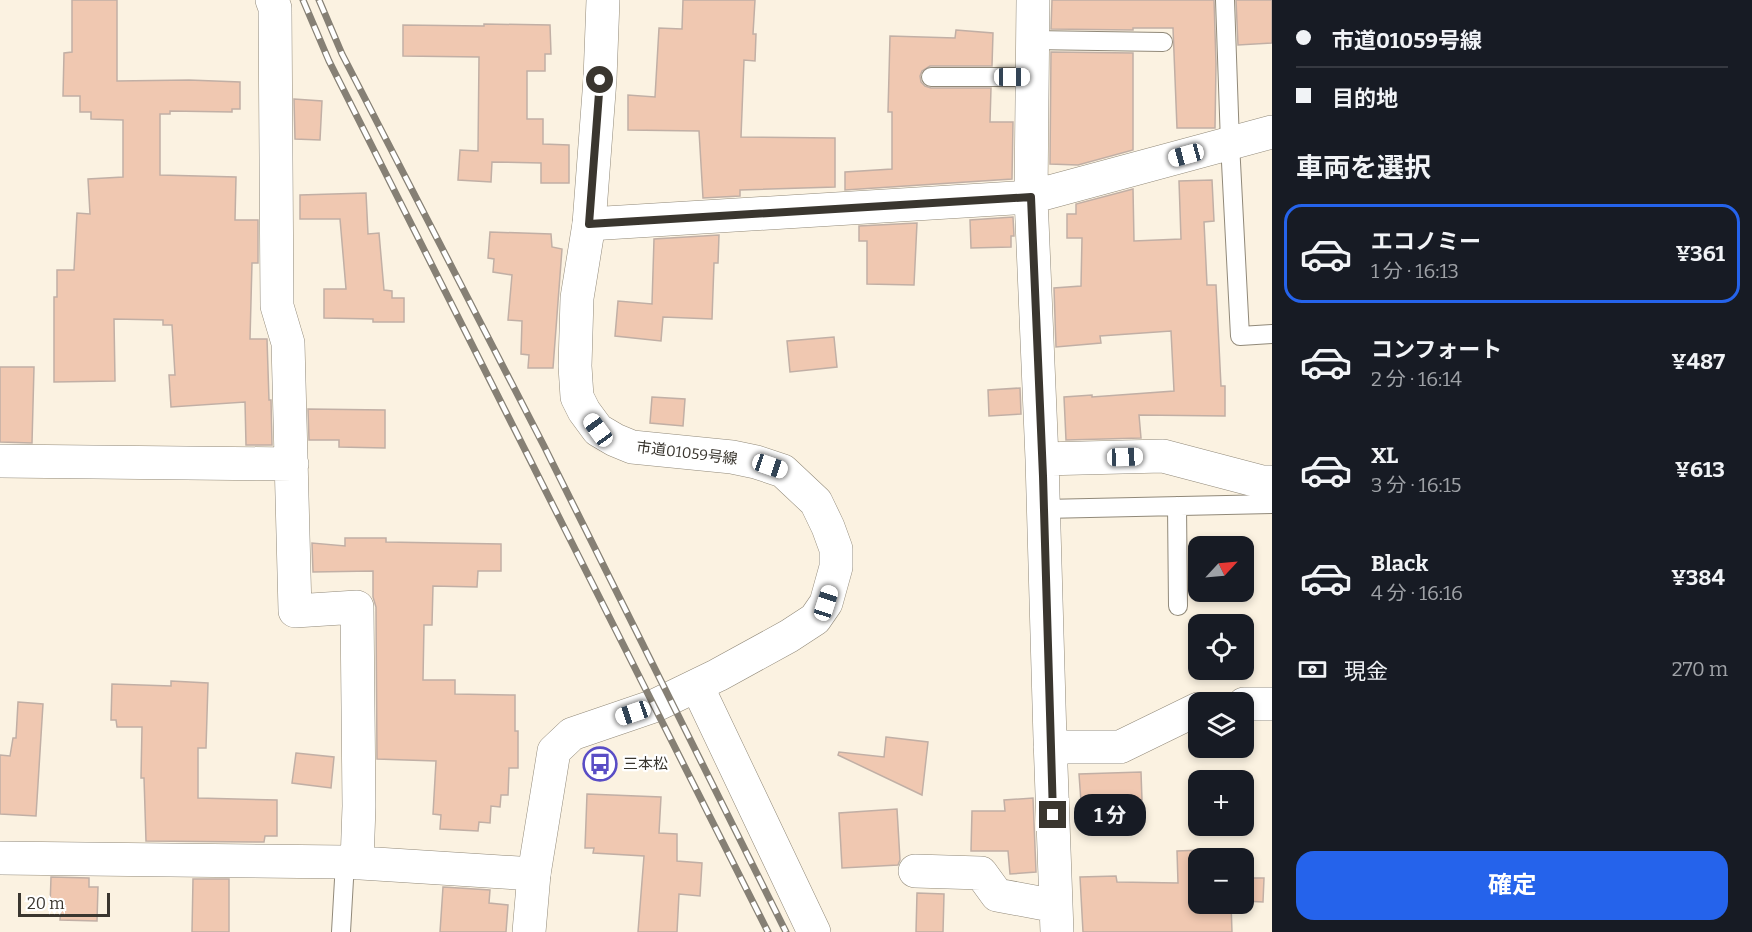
<!DOCTYPE html>
<html lang="ja">
<head>
<meta charset="utf-8">
<style>
	body { margin:0; font-family:Bitter,"Noto Sans JP",serif; background:#20242c; color:#f1f3f6; height:100vh; display:flex; flex-direction:column; font-size:22px; white-space:nowrap }
	* { box-sizing:border-box; margin:0 }
	p { font-size:20px; color:#9ea1a6 }
	.icon { flex:none; width:33px; height:33px; fill:none; stroke:currentColor; stroke-width:2; stroke-linecap:round; stroke-linejoin:round }
	.map { position:relative; flex:1; overflow:hidden }
	.details { display:flex; flex-direction:column; background:#171b24; width:480px }
	.details>* { flex:none }
	.banner { display:grid; align-content:center; height:132px; padding:0 24px; background:#171b24 }
	.needle { width:39px; rotate:64deg }
	.fabs { position:absolute; left:1188px; top:536px; display:grid; gap:12px }
	.fabs a { display:grid; place-items:center; width:66px; height:66px; border-radius:12px; background:#171b24; box-shadow:0 3px 9px #0003; font-size:30px }
	.scale { position:absolute; left:18px; bottom:15px; width:92px; box-sizing:border-box; padding-left:6px; border:3px solid #3a362f; border-top:0; font-size:16px; line-height:21px; white-space:nowrap; color:#3a362f; -webkit-text-stroke:4px #fff; paint-order:stroke }
	.end { position:absolute; width:27px; height:27px; margin:-14px; border:8px solid #3a362f; background:#fff; box-shadow:0 0 0 3px #fff }
	.from { border-radius:50% }
	.bubble { position:absolute; height:42px; border-radius:18px; background:#171b24; box-shadow:0 3px 9px #0003; font-size:20px; font-weight:700; line-height:42px; text-align:center }
	.car { position:absolute; width:18px; height:36px; margin:-18px -9px; border-radius:8px; box-shadow:0 0 4px 2px #0007; background:linear-gradient(#fff 24%,#345 0 40%,#fff 0 76%,#345 0 86%,#fff 0) }
	.banner b { display:flex; align-items:center; gap:21px; height:57px; font-size:22px }
	.banner b+b { border-top:2px solid #363941 }
	.banner i { width:15px; height:15px; background:#f1f3f6 }
	ul { padding:0; list-style:none }
	li { display:flex; align-items:center; gap:18px; height:99px; margin:0 12px 9px; padding:0 12px; border:3px solid transparent; border-radius:18px }
	li div { flex:1 }
	li b { display:block; font-size:22px }
	li em { font-style:normal; font-weight:700 }
	li.active { border-color:#2563eb }
	li>.icon { width:54px; height:54px; stroke-width:1.5 }
	h2 { padding:0 24px; font-size:27px; line-height:72px }
	.pay { display:flex; align-items:center; gap:15px; height:66px; padding:0 24px; font-size:22px }
	.pay p { margin-inline-start:auto }
	.action { display:flex; gap:12px; margin-top:auto; padding:12px 24px }
	.action a { flex:1; height:69px; border-radius:18px; background:#2563eb; color:#fff; font-size:24px; font-weight:700; line-height:69px; text-align:center }
	main { display:flex; flex:1; min-height:0 }
	.map>svg:first-child { display:block }
	.building { fill:#f0c8b1; stroke:#c1afa5; stroke-width:1.5 }
	.lines { fill:none; stroke-linecap:round; stroke-linejoin:round }
	.lane-casing { stroke:#918979; stroke-width:20 }
	.street-casing { stroke:#918979; stroke-width:34 }
	.secondary-casing { stroke:#918979; stroke-width:34 }
	.lane { stroke:#fff; stroke-width:18 }
	.street { stroke:#fff; stroke-width:33 }
	.secondary { stroke:#fff; stroke-width:33 }
	.rail-casing { stroke:#868075; stroke-width:7 }
	.rail { stroke:#fff; stroke-width:4.5; stroke-dasharray:14; stroke-linecap:butt }
	.route { stroke:#3a362f; stroke-width:8 }
	.labels { text-anchor:middle; stroke-width:4.5; stroke-linejoin:round; paint-order:stroke }
	.street-label { font-size:15px; fill:#3a362f; stroke:#fff }
	.poi-label { font-size:15px; fill:#3a362f; stroke:#fff; text-anchor:start }
</style>
</head>
<body>
<main>
<div class="map">
<svg width="1272" height="932" viewBox="0 0 1272 932">
	<rect width="100%" height="100%" fill="#fbf2e1"/>
	<path class="building" d="M 72,0 L 117,0 L 117,81 L 189,80 L 240,82 L 240,109 L 232,109 L 232,112 L 170,111 L 170,114 L 160,114 L 160,175 L 236,177 L 235,220 L 258,220 L 258,263 L 252,263 L 250,339 L 267,339 L 269,400 L 271,400 L 272,445 L 246,445 L 245,402 L 171,407 L 169,375 L 175,375 L 172,325 L 163,325 L 163,320 L 114,319 L 115,381 L 54,382 L 54,297 L 57,297 L 57,270 L 74,270 L 77,213 L 90,214 L 88,179 L 123,177 L 123,120 L 91,119 L 91,112 L 80,112 L 80,96 L 63,96 L 64,53 L 72,52 Z
		M 683,0 L 755,0 L 753,34 L 756,34 L 755,61 L 744,60 L 741,137 L 835,138 L 835,187 L 740,190 L 740,196 L 703,198 L 699,131 L 628,130 L 628,95 L 655,97 L 659,28 L 682,29 Z
		M 1052,0 L 1214,0 L 1216,64 L 1215,128 L 1177,128 L 1173,28 L 1133,28 L 1133,30 L 1051,29 Z
		M 1236,0 L 1272,0 L 1272,43 L 1238,45 Z
		M 484,24 L 550,25 L 551,54 L 545,54 L 545,71 L 527,71 L 527,119 L 543,119 L 543,144 L 569,145 L 569,183 L 541,183 L 541,163 L 492,162 L 491,182 L 458,180 L 460,150 L 478,151 L 479,57 L 403,56 L 403,25 L 484,26 Z
		M 956,30 L 993,33 L 992,66 L 930,66 L 922,71 L 920,76 L 921,82 L 925,86 L 931,88 L 991,88 L 990,122 L 1013,122 L 1012,179 L 845,190 L 845,172 L 892,169 L 892,112 L 888,112 L 890,36 L 955,38 Z
		M 1051,52 L 1133,53 L 1133,150 L 1078,165 L 1050,164 Z
		M 294,99 L 322,101 L 320,140 L 295,139 Z
		M 1212,180 L 1214,221 L 1204,222 L 1207,285 L 1216,285 L 1221,386 L 1225,386 L 1225,416 L 1139,415 L 1141,438 L 1066,440 L 1064,397 L 1092,395 L 1092,397 L 1174,391 L 1171,331 L 1100,336 L 1101,343 L 1056,347 L 1054,288 L 1081,286 L 1082,238 L 1067,238 L 1067,214 L 1076,214 L 1076,204 L 1133,189 L 1134,241 L 1181,239 L 1179,181 Z
		M 366,193 L 368,234 L 379,233 L 384,290 L 392,291 L 392,298 L 404,298 L 404,322 L 373,322 L 373,319 L 324,318 L 324,289 L 346,289 L 340,219 L 300,219 L 300,195 Z
		M 1013,217 L 1014,236 L 1011,236 L 1011,247 L 971,248 L 970,220 Z
		M 917,223 L 914,285 L 867,284 L 867,241 L 859,241 L 859,226 Z
		M 490,232 L 551,234 L 552,247 L 562,249 L 553,368 L 528,368 L 529,355 L 521,354 L 522,321 L 508,320 L 512,275 L 493,272 L 494,259 L 488,258 Z
		M 719,235 L 718,263 L 714,263 L 712,319 L 663,317 L 661,341 L 615,336 L 618,301 L 652,304 L 654,239 Z
		M 834,337 L 837,367 L 790,372 L 787,341 Z
		M 0,367 L 34,367 L 32,443 L 0,442 Z
		M 1020,388 L 1021,414 L 989,416 L 988,390 Z
		M 652,397 L 685,399 L 683,426 L 650,423 Z
		M 308,409 L 385,410 L 385,448 L 339,447 L 339,440 L 309,440 Z
		M 345,538 L 386,538 L 386,542 L 501,544 L 501,571 L 478,571 L 477,587 L 433,586 L 432,625 L 424,625 L 423,680 L 455,680 L 455,694 L 515,695 L 515,731 L 518,731 L 518,768 L 509,768 L 508,795 L 501,795 L 500,807 L 491,806 L 490,823 L 479,822 L 478,831 L 440,829 L 441,815 L 433,814 L 436,761 L 377,759 L 376,607 L 373,597 L 373,571 L 313,572 L 312,543 L 345,546 Z
		M 171,681 L 208,683 L 206,748 L 198,748 L 198,798 L 277,800 L 277,836 L 265,836 L 264,842 L 146,841 L 144,778 L 141,778 L 142,727 L 117,727 L 116,720 L 111,720 L 112,684 L 171,686 Z
		M 18,702 L 43,704 L 36,816 L 0,814 L 0,755 L 10,756 L 13,738 L 16,738 Z
		M 886,737 L 928,742 L 922,795 L 838,755 L 839,752 L 884,757 Z
		M 296,753 L 334,757 L 331,788 L 292,783 Z
		M 1141,772 L 1142,800 L 1081,802 L 1079,774 Z
		M 587,794 L 661,797 L 659,833 L 677,834 L 677,861 L 702,863 L 700,896 L 679,894 L 677,932 L 638,932 L 644,856 L 593,853 L 594,848 L 585,848 Z
		M 1033,798 L 1036,872 L 1010,874 L 1008,851 L 971,851 L 972,811 L 1005,811 L 1004,800 Z
		M 897,809 L 900,860 L 898,865 L 842,868 L 839,813 Z
		M 1229,849 L 1229,857 L 1252,857 L 1252,878 L 1264,878 L 1263,902 L 1244,901 L 1244,858 L 1198,858 L 1198,903 L 1231,903 L 1232,932 L 1083,932 L 1080,877 L 1116,876 L 1117,882 L 1178,883 L 1177,851 Z
		M 51,877 L 89,878 L 89,887 L 98,887 L 97,921 L 60,920 L 61,907 L 50,907 Z
		M 193,879 L 229,879 L 229,932 L 192,932 Z
		M 443,887 L 490,890 L 489,903 L 508,905 L 506,932 L 440,932 Z
		M 917,893 L 944,894 L 943,932 L 916,932 Z"/>
	<g class="lines">
		<g class="lane-casing">
			<path id="lane" d="M 1225,0 L 1230,143 L 1240,336 L 1272,334
				M 1032,40 L 1163,42
				M 931,77 L 1032,77
				M 1177,506 L 1178,606
				M 1044,509 L 1272,504
				M 341,932 L 345,862"/>
		</g>
		<g class="street-casing">
			<path id="street" d="M 272,0 L 275,8 L 277,306 L 288,343 L 295,611 L 357,607 L 359,806 L 357,863
				M 1033,0 L 1031,197 L 1042,459 L 1050,739 L 1057,932
				M 589,224 L 1031,197 L 1272,132
				M 1042,459 L 1163,456 L 1262,482 L 1272,482
				M 0,461 L 292,464
				M 697,686 L 814,932
				M 1244,704 L 1272,704
				M 1050,747 L 1120,747 L 1198,709
				M 0,858 L 345,862 L 534,874
				M 915,871 L 981,873 L 997,895 L 1056,906"/>
		</g>
		<g class="secondary-casing">
			<path id="secondary" d="M 529,932 L 534,874 L 554,751 L 572,734 L 654,706 L 718,675 L 789,636 L 815,619 L 826,603 L 836,567 L 836,549 L 828,527 L 816,502 L 783,471 L 756,462 L 732,457 L 632,447 L 615,440 L 598,430 L 584,411 L 577,397 L 575,366 L 577,298 L 589,224 L 600,79 L 603,0"/>
		</g>
		<use href="#lane" class="lane"/>
		<use href="#street" class="street"/>
		<use href="#secondary" class="secondary"/>
		<g class="rail-casing">
			<path id="rail" d="M 303,0 L 329,61 L 768,932
				M 319,0 L 342,54 L 544,446 L 786,932"/>
		</g>
		<use href="#rail" class="rail"/>
	</g>
	<g class="lines">
		<path class="route" d="M 600,80 L 589,224 L 1031,197 L 1043,476 L 1053,815"/>
	</g>
	<defs>
		<g id="bus-ring" transform="scale(1.725)"><circle r="9.5" fill="#fff" stroke="#594dc5" stroke-width="1.5"/><path d="M-5-6H5V4H4V6H2V4H-2V6H-4V4H-5ZM-3.5-4V0h7V-4ZM-3.5 1.2v1.5H-2V1.2ZM2 1.2v1.5H3.5V1.2Z" fill="#594dc5"/></g>
	</defs>
	<g fill-rule="evenodd">
		<use href="#bus-ring" x="600" y="764"/>
	</g>
	<g class="labels">
		<g class="street-label">
			<text transform="translate(687 453) rotate(7)" y="5">市道01059号線</text>
		</g>
		<g class="poi-label">
			<text x="623" y="769">三本松</text>
		</g>
	</g>
</svg>
<div class="fabs">
<a><svg class="needle" viewBox="-14 -14 28 28"><path d="M0-13l5 13h-10z" fill="#e53935"/><path d="M0 13l5-13h-10z" fill="#9ea1a6"/></svg></a>
<a><svg class="icon" aria-label="locate" viewBox="0 0 24 24"><circle cx="12" cy="12" r="6"/><path d="M12 2v4M12 18v4M2 12h4M18 12h4"/></svg></a>
<a><svg class="icon" aria-label="layers" viewBox="0 0 24 24"><path d="M12 4l9 5-9 5-9-5zM3 14l9 5 9-5"/></svg></a>
<a>+</a>
<a>−</a>
</div>
<div class="scale">20 m</div>
<i class="end from" style="left:600px;top:80px"></i>
<i class="end" style="left:1053px;top:815px"></i>
<div class="bubble" style="left:1074px;top:794px;width:72px">1 分</div>
<i class="car" style="left:1012px;top:77px;rotate:90deg"></i>
<i class="car" style="left:1186px;top:155px;rotate:255deg"></i>
<i class="car" style="left:598px;top:430px;rotate:324deg"></i>
<i class="car" style="left:1125px;top:457px;rotate:88deg"></i>
<i class="car" style="left:770px;top:466px;rotate:109deg"></i>
<i class="car" style="left:826px;top:603px;rotate:18deg"></i>
<i class="car" style="left:633px;top:713px;rotate:251deg"></i>
</div>
<section class="details">
<div class="banner">
<b><i class="from"></i>市道01059号線</b>
<b><i></i>目的地</b>
</div>
<h2>車両を選択</h2>
<ul>
<li class="active"><svg class="icon" aria-label="car" viewBox="0 0 24 24"><path d="M5 17H2v-5l4-1 3-4h7l3 4 3 1v5h-3M9 17h6M6 11h13"/><circle cx="7" cy="17" r="2"/><circle cx="17" cy="17" r="2"/></svg><div><b>エコノミー</b><p>1 分 · 16:13</p></div><em>¥361</em></li>
<li><svg class="icon" aria-label="car" viewBox="0 0 24 24"><path d="M5 17H2v-5l4-1 3-4h7l3 4 3 1v5h-3M9 17h6M6 11h13"/><circle cx="7" cy="17" r="2"/><circle cx="17" cy="17" r="2"/></svg><div><b>コンフォート</b><p>2 分 · 16:14</p></div><em>¥487</em></li>
<li><svg class="icon" aria-label="car" viewBox="0 0 24 24"><path d="M5 17H2v-5l4-1 3-4h7l3 4 3 1v5h-3M9 17h6M6 11h13"/><circle cx="7" cy="17" r="2"/><circle cx="17" cy="17" r="2"/></svg><div><b>XL</b><p>3 分 · 16:15</p></div><em>¥613</em></li>
<li><svg class="icon" aria-label="car" viewBox="0 0 24 24"><path d="M5 17H2v-5l4-1 3-4h7l3 4 3 1v5h-3M9 17h6M6 11h13"/><circle cx="7" cy="17" r="2"/><circle cx="17" cy="17" r="2"/></svg><div><b>Black</b><p>4 分 · 16:16</p></div><em>¥384</em></li>
</ul>
<div class="pay"><svg class="icon" aria-label="cash" viewBox="0 0 24 24"><path d="M3 7h18v10H3z"/><circle cx="12" cy="12" r="2"/></svg>現金<p>270 m</p></div>
<div class="action"><a>確定</a></div>
</section>
</main>
</body>
</html>
